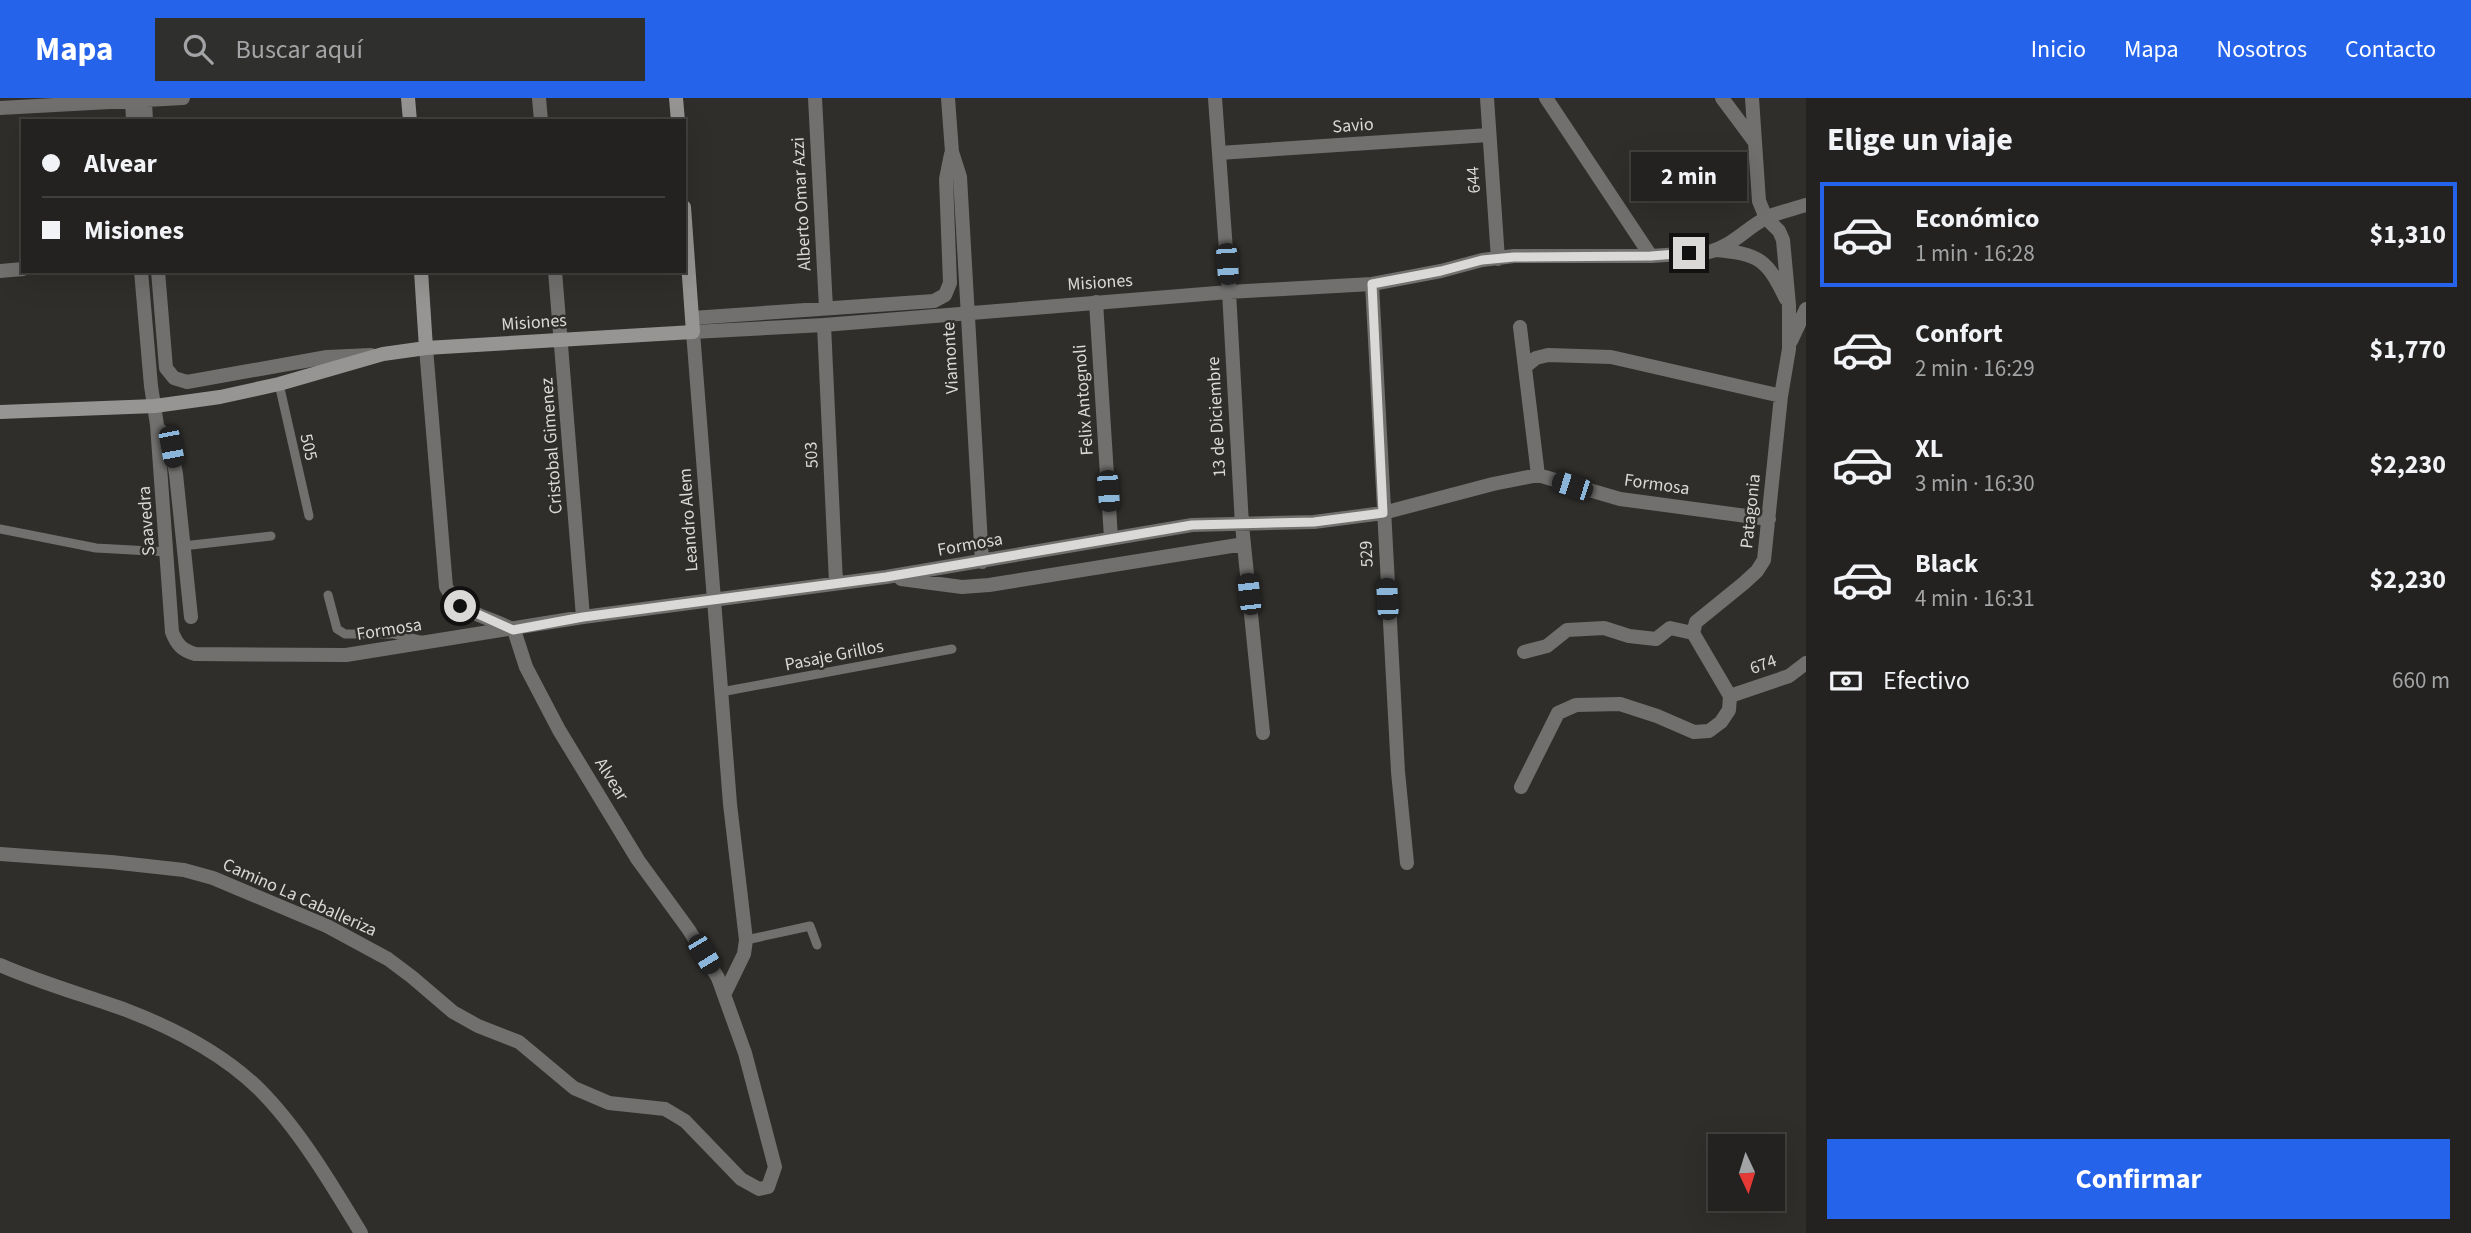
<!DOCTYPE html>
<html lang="es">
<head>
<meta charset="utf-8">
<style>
	body { margin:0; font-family:"Source Sans 3",sans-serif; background:#2f2f2d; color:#f1f3f6; height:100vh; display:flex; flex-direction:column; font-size:26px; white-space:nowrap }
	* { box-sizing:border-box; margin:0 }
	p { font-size:23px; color:#a3a4a5 }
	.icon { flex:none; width:38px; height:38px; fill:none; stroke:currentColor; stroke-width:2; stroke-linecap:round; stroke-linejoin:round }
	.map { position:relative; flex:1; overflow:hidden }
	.details { display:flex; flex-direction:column; background:#232220; width:665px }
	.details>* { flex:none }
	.top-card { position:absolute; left:21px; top:21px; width:665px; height:154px; border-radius:0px; box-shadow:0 7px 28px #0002,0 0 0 2px #403f3e; display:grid; align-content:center; height:154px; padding:0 21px; background:#232220 }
	.needle { width:46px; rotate:176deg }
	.controls { position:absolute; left:1708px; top:1036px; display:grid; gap:14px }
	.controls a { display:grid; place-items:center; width:77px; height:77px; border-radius:0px; background:#232220; box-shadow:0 7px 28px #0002,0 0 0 2px #403f3e; font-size:35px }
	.end { position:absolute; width:32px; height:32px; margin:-16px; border:9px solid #dad9d7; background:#111; box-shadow:0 0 0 4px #111 }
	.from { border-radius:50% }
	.bubble { position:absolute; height:49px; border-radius:0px; background:#232220; box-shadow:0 7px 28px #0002,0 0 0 2px #403f3e; font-size:23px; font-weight:700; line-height:49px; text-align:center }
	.car { position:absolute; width:21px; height:42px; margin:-21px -10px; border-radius:9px; box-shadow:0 0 5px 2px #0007; background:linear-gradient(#222 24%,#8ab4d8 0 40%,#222 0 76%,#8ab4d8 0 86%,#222 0) }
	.top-card b { display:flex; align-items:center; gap:24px; height:66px; font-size:26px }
	.top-card b+b { border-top:2px solid #403f3e }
	.top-card i { width:18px; height:18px; background:#f1f3f6 }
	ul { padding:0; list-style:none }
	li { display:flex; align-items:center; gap:21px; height:105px; margin:0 14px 10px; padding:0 7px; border:4px solid transparent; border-radius:0px }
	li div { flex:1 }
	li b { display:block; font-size:26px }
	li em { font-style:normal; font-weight:700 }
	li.on { border-color:#2563eb }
	li>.icon { width:63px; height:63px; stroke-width:1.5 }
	h2 { padding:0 21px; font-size:32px; line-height:84px }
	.pay { display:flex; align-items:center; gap:18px; height:77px; padding:0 21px; font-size:26px }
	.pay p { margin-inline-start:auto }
	.cta { display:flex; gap:14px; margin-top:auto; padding:14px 21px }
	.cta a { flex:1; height:80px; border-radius:0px; background:#2563eb; color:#fff; font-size:28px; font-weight:700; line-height:80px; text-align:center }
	header { display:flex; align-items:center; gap:42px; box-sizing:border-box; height:98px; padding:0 35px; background:#2563eb; color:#fff }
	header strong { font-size:33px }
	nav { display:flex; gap:38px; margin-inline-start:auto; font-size:24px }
	.search { width:490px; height:63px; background:#2f2f2d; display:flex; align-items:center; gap:18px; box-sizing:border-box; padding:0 24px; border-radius:0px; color:#a3a4a5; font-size:26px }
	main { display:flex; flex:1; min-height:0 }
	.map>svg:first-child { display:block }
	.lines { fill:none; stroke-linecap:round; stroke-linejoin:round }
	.service { stroke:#71706e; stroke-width:9 }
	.pedestrian { stroke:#71706e; stroke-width:14 }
	.minor { stroke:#71706e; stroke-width:14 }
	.tertiary { stroke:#71706e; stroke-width:14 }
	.secondary { stroke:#969593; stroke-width:14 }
	.route { stroke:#dad9d7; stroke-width:9 }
	.labels { text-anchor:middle; stroke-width:5; stroke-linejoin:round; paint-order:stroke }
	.street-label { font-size:18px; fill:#dad9d7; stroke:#2f2e2b }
</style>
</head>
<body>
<header>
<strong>Mapa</strong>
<div class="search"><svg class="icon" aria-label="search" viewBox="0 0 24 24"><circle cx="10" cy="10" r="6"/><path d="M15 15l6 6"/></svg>Buscar aquí</div>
<nav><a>Inicio</a><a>Mapa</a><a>Nosotros</a><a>Contacto</a></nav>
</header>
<main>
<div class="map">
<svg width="1806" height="1135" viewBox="0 0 1806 1135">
	<rect width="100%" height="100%" fill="#2f2e2b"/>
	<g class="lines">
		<path class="service" d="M 279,286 L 309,418
			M 0,431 L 96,450 L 168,454
			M 183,448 L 271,438
			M 328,497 L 337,531 L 345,536 L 394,536 L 424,543
			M 721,594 L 952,551
			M 746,842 L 810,828 L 817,847"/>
		<path class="pedestrian" d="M 1524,554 L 1547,548 L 1567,532 L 1604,530 L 1629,538 L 1656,541 L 1670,530 L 1693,535
			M 1730,598 L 1789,578 L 1806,565"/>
		<path class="minor" d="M 132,0 L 133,23
			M 539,0 L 541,23
			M 815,0 L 826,210
			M 948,0 L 952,54 L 960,79 L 982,464
			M 1487,0 L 1498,161
			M 1546,0 L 1651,158
			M 1722,0 L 1754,43
			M 145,3 L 146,23
			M 0,10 L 183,0
			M 1219,55 L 1489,37
			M 1716,152 C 1759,156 1767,161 1786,201
			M 0,173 L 23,171
			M 141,173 L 151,288 L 157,327 L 172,534 C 177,547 182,552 195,556 L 346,557 L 583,519 L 886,479 L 1192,427 L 1314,424 L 1383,415 L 1493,386 L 1538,377 L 1620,401 L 1769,421
			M 158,173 L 166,270 L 174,280 L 187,284 L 327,259 L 371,257
			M 555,173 L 583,519
			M 1372,186 L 1398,674 L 1407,765
			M 1096,204 L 1111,440
			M 692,220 L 934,203 L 945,197 L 950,185 L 946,81 L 951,56
			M 824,227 L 836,485
			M 1520,229 L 1538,377
			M 1791,243 L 1806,211
			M 1526,268 L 1536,260 L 1548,257 L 1611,259 L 1781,298
			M 160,332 L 171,349 L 176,376 L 191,519
			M 901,481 L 962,489 L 989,487 L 1244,446
			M 1263,635 L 1242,427 L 1229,194 L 1372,186 L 1441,173 L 1482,162 L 1514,158 L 1651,158 L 1709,154 C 1733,148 1747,129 1768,119 C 1779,114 1794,111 1806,107
			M 1521,689 L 1558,615 L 1576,607 L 1620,606 L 1657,618 L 1694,634 L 1709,633 L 1721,624 L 1729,612 L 1730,598 L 1693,535 L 1696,524 L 1744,485 L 1757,473 L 1764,462 L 1781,298 L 1789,251 L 1789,207 L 1783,142 L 1779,133 L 1766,120 L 1759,103 L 1752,0"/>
		<path class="tertiary" d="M 0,756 L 111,764 L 184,772 L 213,780 L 327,828 L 388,861 L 412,879 L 453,914 L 478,928 L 519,944 L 574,990 L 609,1005 L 665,1011 L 685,1023 L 741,1081 L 759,1091 L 768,1089 L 775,1069 L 745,955 L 718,880 L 689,832 L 638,762 L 559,632 L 526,569 L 514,532 C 489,518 460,517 446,489 L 426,250
			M 0,867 C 41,885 84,897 126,912 C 173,930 223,956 259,991 C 299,1031 332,1087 361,1135
			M 725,895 L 744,856 L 746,842 L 730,706 L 693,234 L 824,227 L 1229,194 L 1215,0"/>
		<path class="secondary" d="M 408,0 L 410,23
			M 676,0 L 678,23
			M 421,173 L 426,250
			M 0,314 L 155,308 L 220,299 L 279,286 L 383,256 L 426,250 L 693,234 L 684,109"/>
	</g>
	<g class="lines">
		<path class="route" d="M 460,508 L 513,532 L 583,519 L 886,479 L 1192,427 L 1314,424 L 1383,415 L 1372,186 L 1441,173 L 1482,162 L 1514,159 L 1651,158 L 1689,155"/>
	</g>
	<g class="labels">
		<g class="street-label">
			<text transform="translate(1353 27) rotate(-4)" y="6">Savio</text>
			<text transform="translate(1473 82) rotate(-94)" y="6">644</text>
			<text transform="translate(801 106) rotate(-93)" y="6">Alberto Omar Azzi</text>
			<text transform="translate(1100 184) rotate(-4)" y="6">Misiones</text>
			<text transform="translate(534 224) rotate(-4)" y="6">Misiones</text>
			<text transform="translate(950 260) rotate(-93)" y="6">Viamonte</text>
			<text transform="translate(1083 302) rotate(-94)" y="6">Felix Antognoli</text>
			<text transform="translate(1216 319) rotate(-93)" y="6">13 de Diciembre</text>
			<text transform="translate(551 348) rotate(-94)" y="6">Cristobal Gimenez</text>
			<text transform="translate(309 349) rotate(77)" y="6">505</text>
			<text transform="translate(811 357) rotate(-93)" y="6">503</text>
			<text transform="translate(1657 386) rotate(8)" y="6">Formosa</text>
			<text transform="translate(1750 413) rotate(-84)" y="6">Patagonia</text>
			<text transform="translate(688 422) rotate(-94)" y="6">Leandro Alem</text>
			<text transform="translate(146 423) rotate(-94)" y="6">Saavedra</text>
			<text transform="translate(970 446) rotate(-10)" y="6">Formosa</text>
			<text transform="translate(1366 456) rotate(-93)" y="6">529</text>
			<text transform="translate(389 531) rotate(-9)" y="6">Formosa</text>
			<text transform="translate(834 557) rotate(-11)" y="6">Pasaje Grillos</text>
			<text transform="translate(1763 566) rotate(-20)" y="6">674</text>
			<text transform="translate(612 681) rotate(58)" y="6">Alvear</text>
			<text transform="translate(300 799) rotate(24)" y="6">Camino La Caballeriza</text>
		</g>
	</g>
</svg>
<div class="controls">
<a><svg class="needle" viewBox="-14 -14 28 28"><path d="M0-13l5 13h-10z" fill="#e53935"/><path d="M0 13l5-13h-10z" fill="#a3a4a5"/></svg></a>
</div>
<i class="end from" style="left:460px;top:508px"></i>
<i class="end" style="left:1689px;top:155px"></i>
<div class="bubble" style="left:1631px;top:54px;width:116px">2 min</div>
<i class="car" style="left:1227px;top:166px;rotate:176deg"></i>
<i class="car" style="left:171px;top:349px;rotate:169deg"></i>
<i class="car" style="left:1572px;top:388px;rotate:288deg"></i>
<i class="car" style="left:1108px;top:393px;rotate:176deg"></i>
<i class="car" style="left:1249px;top:496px;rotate:354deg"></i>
<i class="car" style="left:1387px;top:501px;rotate:357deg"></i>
<i class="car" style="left:704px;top:856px;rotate:149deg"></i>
<div class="top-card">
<b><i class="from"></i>Alvear</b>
<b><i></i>Misiones</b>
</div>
</div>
<section class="details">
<h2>Elige un viaje</h2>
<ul>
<li class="on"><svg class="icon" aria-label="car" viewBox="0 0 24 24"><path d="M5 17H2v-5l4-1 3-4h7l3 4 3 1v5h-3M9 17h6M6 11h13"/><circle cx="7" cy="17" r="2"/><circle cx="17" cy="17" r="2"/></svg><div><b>Económico</b><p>1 min · 16:28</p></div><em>$1,310</em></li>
<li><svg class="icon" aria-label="car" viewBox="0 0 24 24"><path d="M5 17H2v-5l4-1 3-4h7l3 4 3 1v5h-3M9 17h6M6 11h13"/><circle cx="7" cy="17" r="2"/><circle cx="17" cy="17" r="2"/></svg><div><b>Confort</b><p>2 min · 16:29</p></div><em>$1,770</em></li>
<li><svg class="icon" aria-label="car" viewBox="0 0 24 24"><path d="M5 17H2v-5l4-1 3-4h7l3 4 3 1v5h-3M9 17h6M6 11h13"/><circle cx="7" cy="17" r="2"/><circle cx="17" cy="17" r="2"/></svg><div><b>XL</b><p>3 min · 16:30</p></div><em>$2,230</em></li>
<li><svg class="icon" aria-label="car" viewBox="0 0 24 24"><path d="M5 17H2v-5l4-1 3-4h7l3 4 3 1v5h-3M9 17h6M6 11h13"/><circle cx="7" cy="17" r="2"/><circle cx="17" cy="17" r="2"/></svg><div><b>Black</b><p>4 min · 16:31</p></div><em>$2,230</em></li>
</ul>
<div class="pay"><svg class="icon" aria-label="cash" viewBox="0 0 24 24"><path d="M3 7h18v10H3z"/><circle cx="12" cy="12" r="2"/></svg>Efectivo<p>660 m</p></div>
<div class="cta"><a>Confirmar</a></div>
</section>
</main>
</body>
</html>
